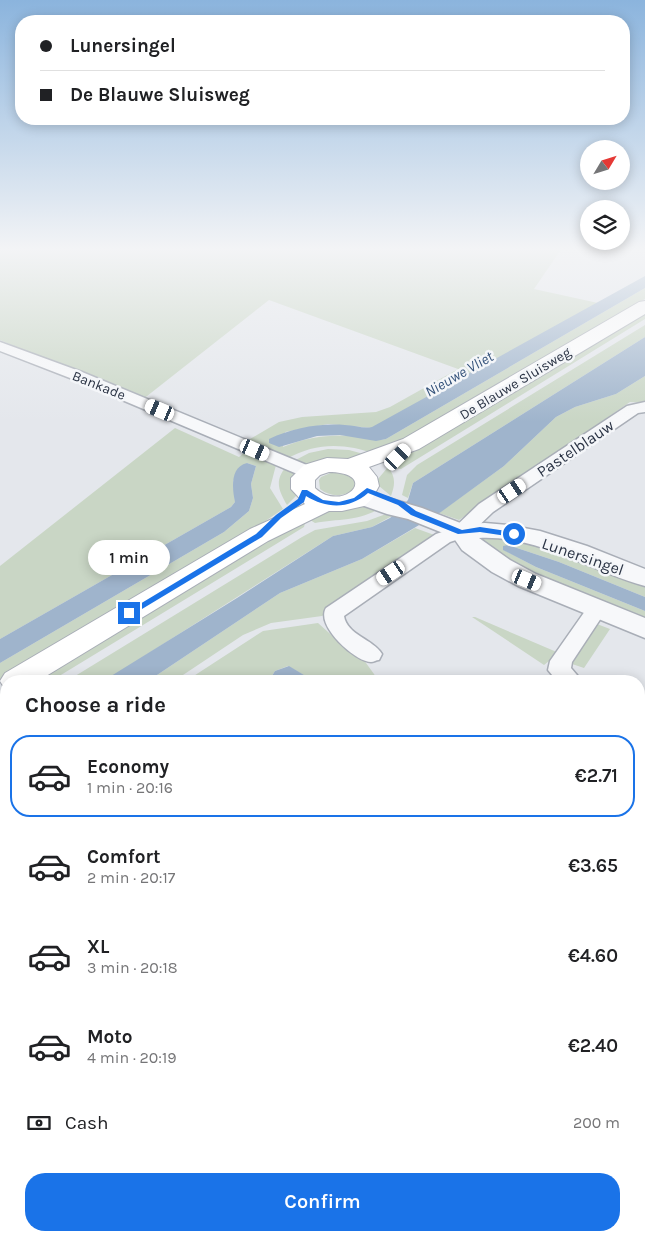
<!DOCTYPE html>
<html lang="en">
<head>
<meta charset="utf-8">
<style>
	body { margin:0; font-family:Karla,sans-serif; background:#f2f2f2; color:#202124; height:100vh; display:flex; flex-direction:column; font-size:19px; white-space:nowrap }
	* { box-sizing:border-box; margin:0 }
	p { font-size:16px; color:#757577 }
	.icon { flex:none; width:28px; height:28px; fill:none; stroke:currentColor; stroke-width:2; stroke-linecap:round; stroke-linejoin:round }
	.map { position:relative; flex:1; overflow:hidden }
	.details { position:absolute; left:0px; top:675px; width:645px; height:566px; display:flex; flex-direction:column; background:#fff; border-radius:20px 20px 0 0; box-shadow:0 2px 12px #0003 }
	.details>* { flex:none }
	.guide { position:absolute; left:15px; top:15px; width:615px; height:110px; border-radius:20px; box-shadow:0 2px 12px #0003; display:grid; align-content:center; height:110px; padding:0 25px; background:#fff }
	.needle { width:32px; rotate:52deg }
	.fabs { position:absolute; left:580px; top:140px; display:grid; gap:10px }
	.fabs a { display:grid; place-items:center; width:50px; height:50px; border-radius:50%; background:#fff; box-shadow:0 2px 12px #0003; font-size:25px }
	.end { position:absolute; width:22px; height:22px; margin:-11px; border:6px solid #1a73e8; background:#fff; box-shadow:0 0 0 2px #fff }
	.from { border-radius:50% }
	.bubble { position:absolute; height:35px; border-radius:18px; background:#fff; box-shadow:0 2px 12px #0003; font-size:16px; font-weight:600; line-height:35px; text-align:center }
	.car { position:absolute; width:15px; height:30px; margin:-15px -8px; border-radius:6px; box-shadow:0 0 4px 1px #0007; background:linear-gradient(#fff 24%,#345 0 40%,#fff 0 76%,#345 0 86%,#fff 0) }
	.guide b { display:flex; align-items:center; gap:18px; height:48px; font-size:19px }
	.guide b+b { border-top:1px solid #e0e0e0 }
	.guide i { width:12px; height:12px; background:#202124 }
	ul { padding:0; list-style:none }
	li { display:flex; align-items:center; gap:15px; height:82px; margin:0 10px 8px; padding:0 15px; border:2px solid transparent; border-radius:20px }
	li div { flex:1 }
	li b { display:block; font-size:19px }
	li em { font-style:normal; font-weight:600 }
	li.selected { border-color:#1a73e8 }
	li>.icon { width:45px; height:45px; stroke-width:1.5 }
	h2 { padding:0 25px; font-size:22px; line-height:60px }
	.pay { display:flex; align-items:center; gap:12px; height:55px; padding:0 25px; font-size:19px }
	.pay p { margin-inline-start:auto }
	.action { display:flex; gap:10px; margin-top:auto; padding:10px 25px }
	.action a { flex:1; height:58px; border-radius:20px; background:#1a73e8; color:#fff; font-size:20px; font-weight:600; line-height:58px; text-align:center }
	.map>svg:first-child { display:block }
	.green { fill:#c9d6c5 }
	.water { fill:#9fb4cc }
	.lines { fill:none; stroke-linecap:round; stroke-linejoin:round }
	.minor-casing { stroke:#a9aeb7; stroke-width:3 }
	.tertiary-casing { stroke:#a9aeb7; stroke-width:3 }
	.secondary-casing { stroke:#a9aeb7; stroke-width:2 }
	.minor { fill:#f7f8fa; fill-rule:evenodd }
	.tertiary { fill:#f7f8fa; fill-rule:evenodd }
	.secondary { fill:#fff; fill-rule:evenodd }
	.route { fill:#1a73e8 }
	.labels { text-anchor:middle; stroke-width:5; stroke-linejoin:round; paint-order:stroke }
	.far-street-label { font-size:14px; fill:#2b3445; stroke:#f4f6f9 }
	.far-water-label { font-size:15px; font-style:italic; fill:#34527a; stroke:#f4f6f9 }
	.street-label { font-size:16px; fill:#2b3445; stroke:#f4f6f9 }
</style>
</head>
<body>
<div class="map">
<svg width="645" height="1241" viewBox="0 0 645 1241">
	<rect width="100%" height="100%" fill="#e4e7ec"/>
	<path class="green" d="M 0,248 L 562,248 L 534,289 L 598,303 L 372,428 L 328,424 L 285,432 L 283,447 C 307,437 330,434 356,436 C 367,437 375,441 386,439 L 645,288 L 645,299 L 434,424 L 376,454 C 344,443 317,442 286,459 L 245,442 L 279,422 L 302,417 L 376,412 L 390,407 L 458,369 L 269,300 L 142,400 L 0,340 Z
		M 645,312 L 645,319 L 401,469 L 395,468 L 393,464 Z
		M 645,325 L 645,337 L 413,483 L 408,498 L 402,495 L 407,475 L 417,465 Z
		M 645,376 L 645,403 L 630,402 L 459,520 L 439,513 L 504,466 L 556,417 L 575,407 L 616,394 Z
		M 175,428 L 239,457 L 246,451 L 276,465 L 270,488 L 283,509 L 236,541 L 0,681 L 0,663 L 224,532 L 249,511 L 253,498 L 251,484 L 256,466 L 247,463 L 233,481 L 235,502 L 231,507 L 0,639 L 0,566 Z
		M 328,449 L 349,450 L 371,456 L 307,464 L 290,463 L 309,453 Z
		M 286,467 L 294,473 L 296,496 L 287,505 C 279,491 274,481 286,467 Z
		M 388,467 C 396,477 395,485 391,496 L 379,486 L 378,479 Z
		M 333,472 L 352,476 L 356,483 L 354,490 C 343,497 330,497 320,489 L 319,480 L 321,477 Z
		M 365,506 L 380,508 C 361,521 336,519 315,523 L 307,518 L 329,510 Z
		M 386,514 L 392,516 L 372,527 L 333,536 L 105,681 L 67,681 L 302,537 L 315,530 L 367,521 Z
		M 301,520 L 305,523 L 304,527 L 51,681 L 34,681 Z
		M 415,528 L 437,536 L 322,616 L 271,623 L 243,635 L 174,681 L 148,681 L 280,593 L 362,559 Z
		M 482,533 L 543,545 L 645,584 L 645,597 L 559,562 L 508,545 L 504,550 L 536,567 L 645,611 L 645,626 L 533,579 L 481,547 L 477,536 Z
		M 472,617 L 475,617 L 559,653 L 544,665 Z
		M 318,623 L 337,640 L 361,656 L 379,681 L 314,681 L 288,666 L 275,671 L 269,681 L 242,681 L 243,678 L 220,676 L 211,681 L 186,681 L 263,631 Z
		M 597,624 L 610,629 L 584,668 L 572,664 Z
		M 639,861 L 645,864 L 645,937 L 639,932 Z
		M 0,868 L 6,870 L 6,965 L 0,961 Z
		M 0,975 L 6,979 L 6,1072 L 0,1062 Z
		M 160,1235 L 262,1235 L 267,1241 L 163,1241 Z"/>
	<path class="water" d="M 645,276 L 645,288 L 386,439 L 376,441 L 340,435 L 317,436 L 279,447 L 269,443 L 269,439 C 293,428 319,423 345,425 C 354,425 364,429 372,427 Z
		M 645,337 L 645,376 L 616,394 L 575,407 L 556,417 L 504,466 L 441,512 L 362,559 L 280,593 L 148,681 L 103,681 L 237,598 L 333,536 L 372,527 L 390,518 L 408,500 L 413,483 Z
		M 247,463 L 256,466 L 251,484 L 253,498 L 249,511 L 224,532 L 0,663 L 0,639 L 231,507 L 235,502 C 232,488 230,467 247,463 Z
		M 508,545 L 559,562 L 645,597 L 645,611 L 536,567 L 503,550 L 503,546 Z
		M 289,666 L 314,681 L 269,681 L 275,671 Z
		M 6,819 L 6,870 L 0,867 L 0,822 Z
		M 639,932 L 645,937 L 645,1241 L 267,1241 L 262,1235 L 639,1235 Z"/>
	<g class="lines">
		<g class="minor-casing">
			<path id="minor" d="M 0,342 L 82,372 L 314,468 L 317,472 L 314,476 L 308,477 L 302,476 L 70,378 L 0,351 Z
				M 645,402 L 645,412 L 638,413 L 493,512 L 468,536 L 450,542 L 344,616 C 347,635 373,639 382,654 L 379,660 C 376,660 374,662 371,662 C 356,662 315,626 326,608 L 436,534 L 454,528 L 479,504 L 627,406 Z
				M 597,602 L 604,604 L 607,609 L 572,662 L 571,668 L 582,681 L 557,681 L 548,670 L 550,661 L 590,604 Z
				M 639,711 L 645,713 L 645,732 L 639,730 Z
				M 0,1078 L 6,1081 L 6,1120 L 0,1118 Z
				M 75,1235 L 112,1235 L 115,1241 L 78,1241 Z"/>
		</g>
		<g class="tertiary-casing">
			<path id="tertiary" d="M 361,490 L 422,508 L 463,524 L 485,523 L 508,525 L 540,531 L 587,546 L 645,569 L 645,586 C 590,571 539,535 479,538 L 510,560 L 536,574 L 645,618 L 645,638 L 518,586 L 492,572 L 462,550 L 453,537 L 408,519 L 387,514 L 353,502 L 350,497 L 353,492 Z"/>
		</g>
		<g class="secondary-casing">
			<path id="secondary" d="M 645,301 L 645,314 L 419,449 L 369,467 L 377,477 L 379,486 L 372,499 L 364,506 L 342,511 L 329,511 L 268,541 L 38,681 L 6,681 L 6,689 L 5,689 L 0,681 L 5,673 L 250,529 L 305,504 L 291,489 L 291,478 L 304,465 L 327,458 L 348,459 L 403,439 L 639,302 ZM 329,472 C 382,473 343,514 315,488 L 315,480 L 320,475 Z"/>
		</g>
		<use href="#minor" class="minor"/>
		<use href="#tertiary" class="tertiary"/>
		<use href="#secondary" class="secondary"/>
	</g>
	<linearGradient id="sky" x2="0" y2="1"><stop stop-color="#8bb4dd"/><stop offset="0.59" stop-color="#f3f4f6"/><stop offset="1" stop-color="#f3f4f6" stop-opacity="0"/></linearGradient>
	<rect width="645" height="422" fill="url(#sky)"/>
	<path class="route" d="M 367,488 L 404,502 L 416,511 L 462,530 L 480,527 L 514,532 L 518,534 L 514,537 L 480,532 L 458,534 L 411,515 L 398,505 L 368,493 C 350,509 327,509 306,496 L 304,502 L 281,518 L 262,537 L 132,615 L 126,615 L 125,613 L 256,534 L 276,515 L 298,499 L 302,490 L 307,490 L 323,500 L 339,502 L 354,498 Z"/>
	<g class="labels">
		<g class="far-street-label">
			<text transform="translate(515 383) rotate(-31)" y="5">De Blauwe Sluisweg</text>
			<text transform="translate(99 385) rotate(22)" y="5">Bankade</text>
		</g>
		<g class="far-water-label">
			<text transform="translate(459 374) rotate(-30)" y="5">Nieuwe Vliet</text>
		</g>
		<g class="street-label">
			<text transform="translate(575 448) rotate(-34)" y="6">Pastelblauw</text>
			<text transform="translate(583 556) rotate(19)" y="6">Lunersingel</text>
		</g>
	</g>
</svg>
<div class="fabs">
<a><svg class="needle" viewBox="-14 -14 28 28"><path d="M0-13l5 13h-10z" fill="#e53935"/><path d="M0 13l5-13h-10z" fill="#757577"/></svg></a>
<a><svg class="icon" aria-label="layers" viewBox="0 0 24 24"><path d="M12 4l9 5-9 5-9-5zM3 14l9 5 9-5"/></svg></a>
</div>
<i class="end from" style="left:514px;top:534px"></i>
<i class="end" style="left:129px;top:613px"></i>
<div class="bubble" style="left:88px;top:540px;width:82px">1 min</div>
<i class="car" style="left:160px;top:410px;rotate:293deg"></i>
<i class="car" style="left:255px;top:450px;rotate:113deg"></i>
<i class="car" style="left:398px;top:457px;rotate:45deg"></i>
<i class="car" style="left:512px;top:491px;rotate:56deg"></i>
<i class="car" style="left:391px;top:573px;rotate:236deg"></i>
<i class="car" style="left:527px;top:580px;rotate:112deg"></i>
<div class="guide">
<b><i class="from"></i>Lunersingel</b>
<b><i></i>De Blauwe Sluisweg</b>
</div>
<section class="details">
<h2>Choose a ride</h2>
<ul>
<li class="selected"><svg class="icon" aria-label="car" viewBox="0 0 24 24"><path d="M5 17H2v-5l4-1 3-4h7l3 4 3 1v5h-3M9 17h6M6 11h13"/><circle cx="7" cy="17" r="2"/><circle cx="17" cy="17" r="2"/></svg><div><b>Economy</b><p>1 min · 20:16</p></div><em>€2.71</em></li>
<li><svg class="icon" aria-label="car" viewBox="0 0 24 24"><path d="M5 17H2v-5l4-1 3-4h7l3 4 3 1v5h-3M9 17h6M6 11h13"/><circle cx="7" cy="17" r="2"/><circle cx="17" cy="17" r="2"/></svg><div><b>Comfort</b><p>2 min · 20:17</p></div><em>€3.65</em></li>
<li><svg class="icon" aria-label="car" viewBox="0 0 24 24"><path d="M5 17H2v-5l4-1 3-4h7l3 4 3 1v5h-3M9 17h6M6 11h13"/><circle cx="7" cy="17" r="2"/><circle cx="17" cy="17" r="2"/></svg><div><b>XL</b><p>3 min · 20:18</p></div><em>€4.60</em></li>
<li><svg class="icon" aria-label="car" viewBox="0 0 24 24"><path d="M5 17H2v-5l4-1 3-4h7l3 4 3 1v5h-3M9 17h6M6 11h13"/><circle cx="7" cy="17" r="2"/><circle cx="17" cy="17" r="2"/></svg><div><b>Moto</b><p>4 min · 20:19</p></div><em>€2.40</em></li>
</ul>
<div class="pay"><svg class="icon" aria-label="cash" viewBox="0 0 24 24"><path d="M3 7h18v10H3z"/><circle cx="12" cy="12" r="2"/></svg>Cash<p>200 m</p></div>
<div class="action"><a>Confirm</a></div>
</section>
</div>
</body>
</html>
